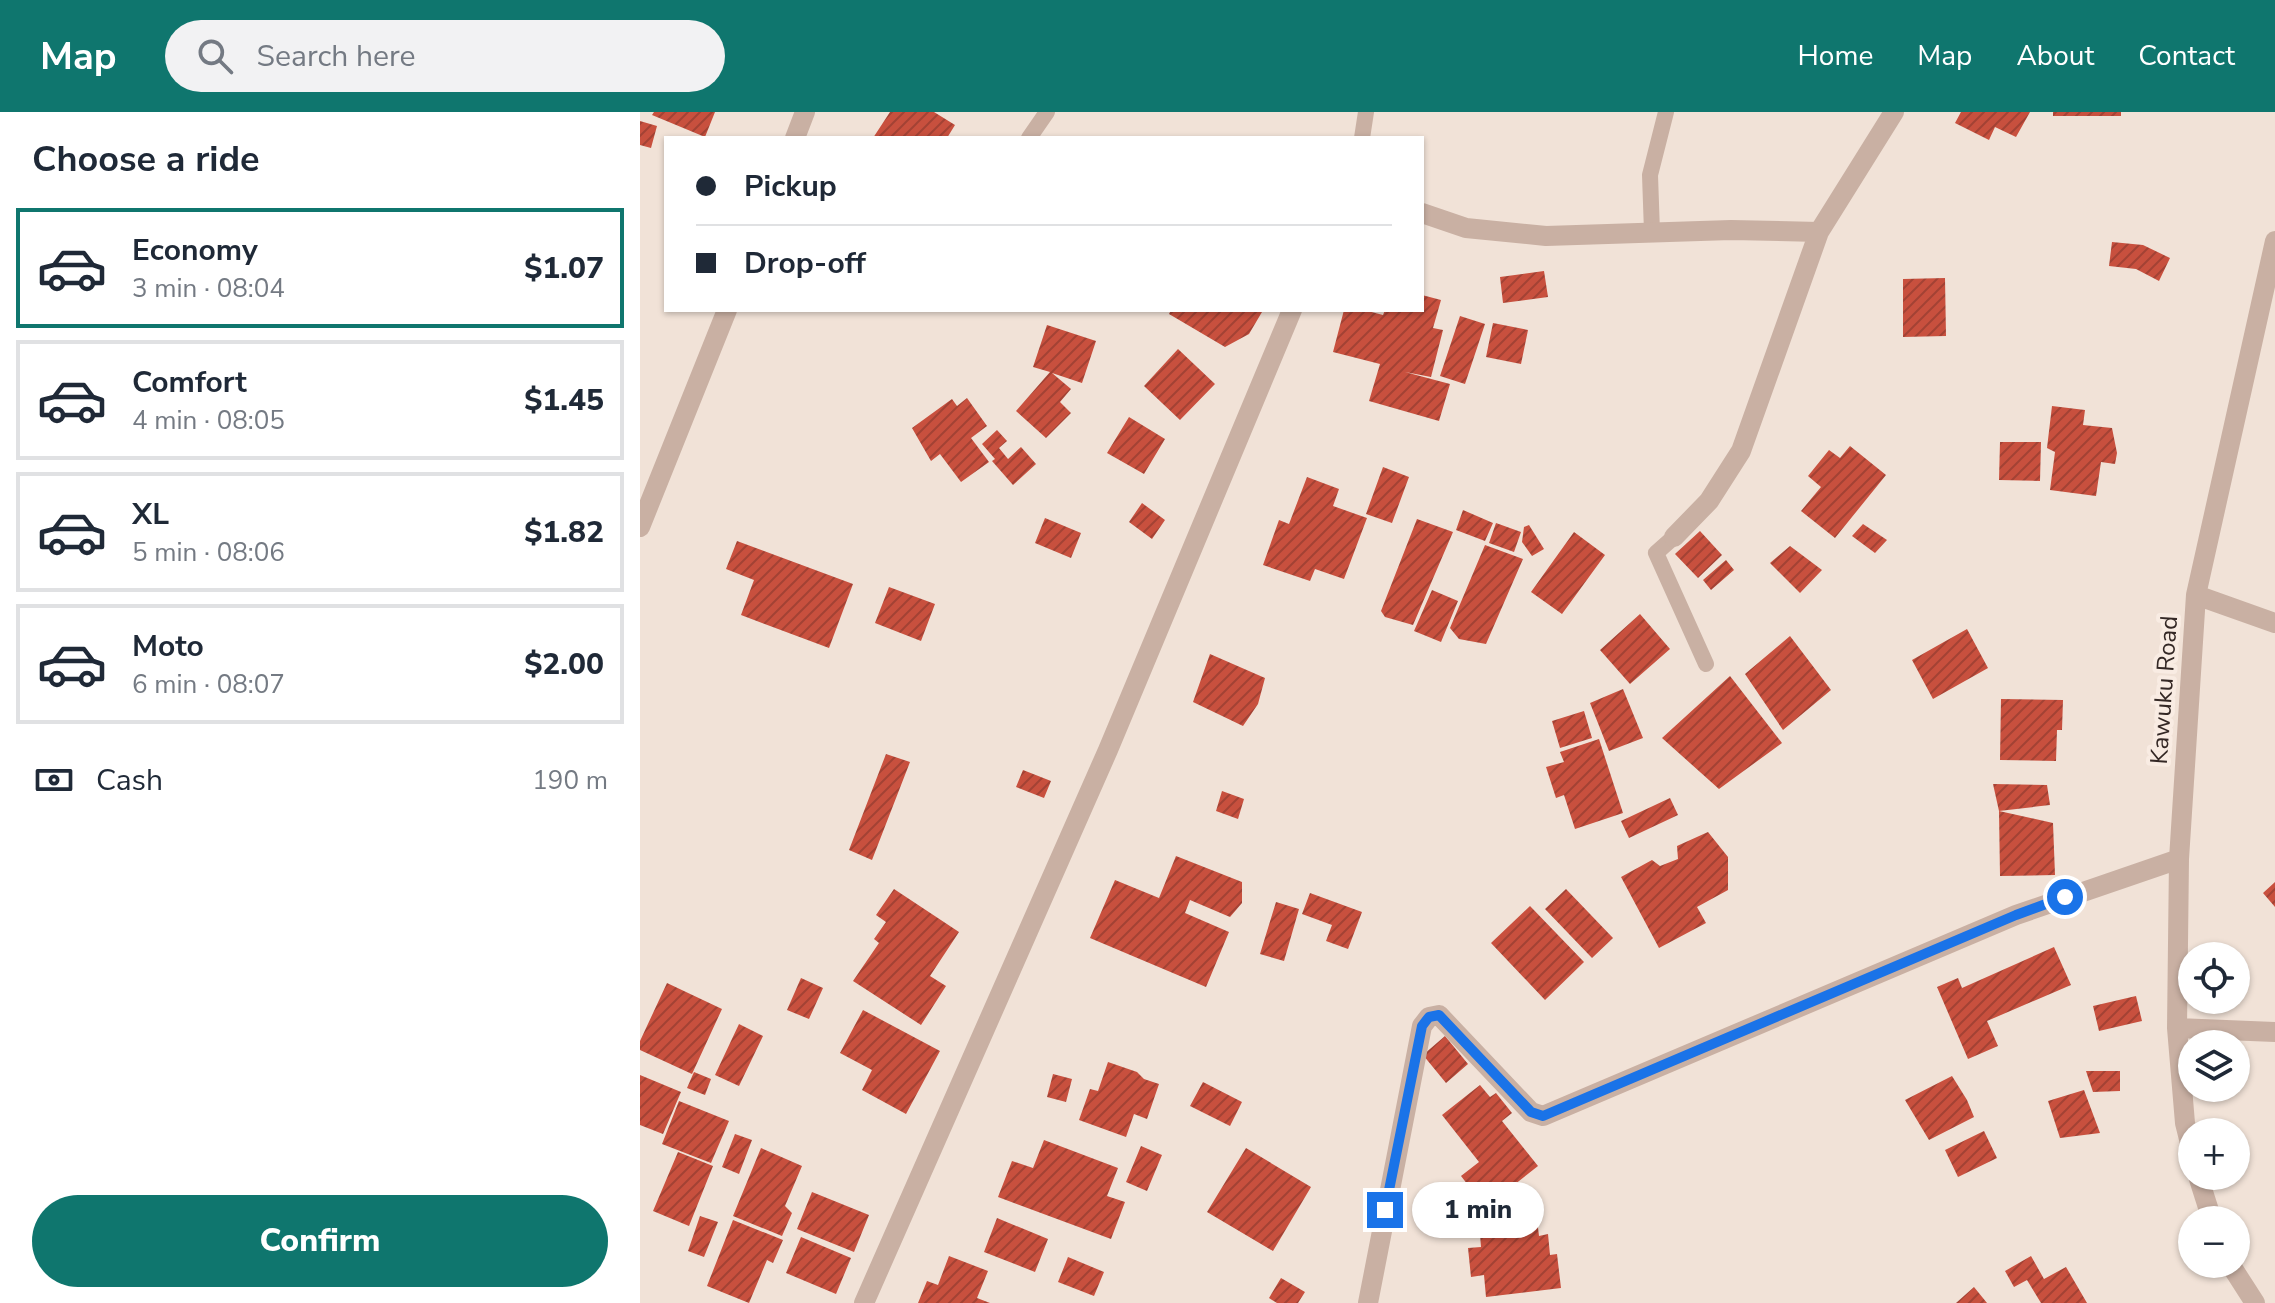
<!DOCTYPE html>
<html lang="en">
<head>
<meta charset="utf-8">
<style>
	body { margin:0; font-family:"Nunito Sans",sans-serif; background:#f2f2f3; color:#1f2937; height:100vh; display:flex; flex-direction:column; font-size:30px; white-space:nowrap }
	* { box-sizing:border-box; margin:0 }
	p { font-size:26px; color:#747a83 }
	.icon { flex:none; width:44px; height:44px; fill:none; stroke:currentColor; stroke-width:2; stroke-linecap:round; stroke-linejoin:round }
	.map { position:relative; flex:1; overflow:hidden }
	.side { display:flex; flex-direction:column; background:#fff; width:640px }
	.side>* { flex:none }
	.guide { position:absolute; left:24px; top:24px; width:760px; height:176px; border-radius:0px; box-shadow:0 2px 6px #0004; display:grid; align-content:center; height:176px; padding:0 32px; background:#fff }
	.tools { position:absolute; left:1538px; top:830px; display:grid; gap:16px }
	.tools a { display:grid; place-items:center; width:72px; height:72px; border-radius:50%; background:#fff; box-shadow:0 2px 6px #0004; font-size:40px }
	.end { position:absolute; width:36px; height:36px; margin:-18px; border:10px solid #1a73e8; background:#fff; box-shadow:0 0 0 4px #fff }
	.from { border-radius:50% }
	.bubble { position:absolute; height:56px; border-radius:28px; background:#fff; box-shadow:0 2px 6px #0004; font-size:26px; font-weight:800; line-height:56px; text-align:center }
	.guide b { display:flex; align-items:center; gap:28px; height:76px; font-size:30px }
	.guide b+b { border-top:2px solid #e0e1e3 }
	.guide i { width:20px; height:20px; background:#1f2937 }
	ul { padding:0; list-style:none }
	li { display:flex; align-items:center; gap:24px; height:120px; margin:0 16px 12px; padding:0 16px; border:4px solid #e0e1e3; border-radius:0px }
	li div { flex:1 }
	li b { display:block; font-size:30px }
	li em { font-style:normal; font-weight:800 }
	li.selected { border-color:#0f766e }
	li>.icon { width:72px; height:72px; stroke-width:1.5 }
	h2 { padding:0 32px; font-size:36px; line-height:96px }
	.pay { display:flex; align-items:center; gap:20px; height:88px; padding:0 32px; font-size:30px }
	.pay p { margin-inline-start:auto }
	.action { display:flex; gap:16px; margin-top:auto; padding:16px 32px }
	.action a { flex:1; height:92px; border-radius:48px; background:#0f766e; color:#fff; font-size:32px; font-weight:800; line-height:92px; text-align:center }
	header { display:flex; align-items:center; gap:48px; box-sizing:border-box; height:112px; padding:0 40px; background:#0f766e; color:#fff }
	header strong { font-size:38px }
	nav { display:flex; gap:44px; margin-inline-start:auto; font-size:28px }
	.search { width:560px; height:72px; background:#f2f2f3; display:flex; align-items:center; gap:20px; box-sizing:border-box; padding:0 28px; border-radius:44px; color:#747a83; font-size:30px }
	main { display:flex; flex:1; min-height:0 }
	.map>svg:first-child { display:block }
	.building { fill:url(#building-hatch) }
	.lines { fill:none; stroke-linecap:round; stroke-linejoin:round }
	.lane { stroke:#c9b0a3; stroke-width:16 }
	.street { stroke:#c9b0a3; stroke-width:20 }
	.route { stroke:#1a73e8; stroke-width:10 }
	.labels { text-anchor:middle; stroke-width:8; stroke-linejoin:round; paint-order:stroke }
	.street-label { font-size:24px; fill:#342825; stroke:#f9ece3 }
</style>
</head>
<body>
<header>
<strong>Map</strong>
<div class="search"><svg class="icon" aria-label="search" viewBox="0 0 24 24"><circle cx="10" cy="10" r="6"/><path d="M15 15l6 6"/></svg>Search here</div>
<nav><a>Home</a><a>Map</a><a>About</a><a>Contact</a></nav>
</header>
<main>
<section class="side">
<h2>Choose a ride</h2>
<ul>
<li class="selected"><svg class="icon" aria-label="car" viewBox="0 0 24 24"><path d="M5 17H2v-5l4-1 3-4h7l3 4 3 1v5h-3M9 17h6M6 11h13"/><circle cx="7" cy="17" r="2"/><circle cx="17" cy="17" r="2"/></svg><div><b>Economy</b><p>3 min · 08:04</p></div><em>$1.07</em></li>
<li><svg class="icon" aria-label="car" viewBox="0 0 24 24"><path d="M5 17H2v-5l4-1 3-4h7l3 4 3 1v5h-3M9 17h6M6 11h13"/><circle cx="7" cy="17" r="2"/><circle cx="17" cy="17" r="2"/></svg><div><b>Comfort</b><p>4 min · 08:05</p></div><em>$1.45</em></li>
<li><svg class="icon" aria-label="car" viewBox="0 0 24 24"><path d="M5 17H2v-5l4-1 3-4h7l3 4 3 1v5h-3M9 17h6M6 11h13"/><circle cx="7" cy="17" r="2"/><circle cx="17" cy="17" r="2"/></svg><div><b>XL</b><p>5 min · 08:06</p></div><em>$1.82</em></li>
<li><svg class="icon" aria-label="car" viewBox="0 0 24 24"><path d="M5 17H2v-5l4-1 3-4h7l3 4 3 1v5h-3M9 17h6M6 11h13"/><circle cx="7" cy="17" r="2"/><circle cx="17" cy="17" r="2"/></svg><div><b>Moto</b><p>6 min · 08:07</p></div><em>$2.00</em></li>
</ul>
<div class="pay"><svg class="icon" aria-label="cash" viewBox="0 0 24 24"><path d="M3 7h18v10H3z"/><circle cx="12" cy="12" r="2"/></svg>Cash<p>190 m</p></div>
<div class="action"><a>Confirm</a></div>
</section>
<div class="map">
<svg width="1635" height="1191" viewBox="0 0 1635 1191">
	<defs>
		<pattern id="building-hatch" width="6" height="6" patternUnits="userSpaceOnUse" patternTransform="scale(2)"><rect width="6" height="6" fill="#c8503e"/><path d="M-1 1l2-2M0 6l6-6M5 7l2-2" fill="none" stroke="#a34234"/></pattern>
	</defs>
	<rect width="100%" height="100%" fill="#f1e2d7"/>
	<path class="building" d="M 14,0 L 75,0 L 65,25 L 12,3 Z
		M 250,0 L 294,0 L 315,13 L 307,26 L 233,26 Z
		M 1321,0 L 1390,0 L 1376,25 L 1355,15 L 1349,28 L 1315,11 Z
		M 1413,0 L 1481,0 L 1481,4 L 1413,4 Z
		M 0,9 L 17,14 L 11,36 L 0,33 Z
		M 1472,130 L 1503,133 L 1530,146 L 1519,169 L 1496,157 L 1469,154 Z
		M 904,159 L 908,185 L 863,191 L 860,165 Z
		M 1305,166 L 1306,224 L 1263,225 L 1263,167 Z
		M 782,183 L 801,188 L 793,216 L 803,218 L 791,265 L 765,260 L 810,272 L 799,309 L 729,289 L 740,252 L 693,240 L 704,198 L 724,198 L 743,203 L 745,198 L 782,198 Z
		M 531,198 L 618,198 L 622,200 L 609,222 L 585,235 L 529,202 Z
		M 820,204 L 845,212 L 825,272 L 800,264 Z
		M 853,211 L 888,218 L 881,252 L 846,245 Z
		M 407,213 L 456,229 L 442,271 L 412,261 L 431,277 L 420,290 L 431,301 L 406,326 L 376,299 L 410,260 L 393,255 Z
		M 538,237 L 575,272 L 540,308 L 504,274 Z
		M 327,286 L 347,314 L 331,326 L 349,350 L 321,370 L 300,342 L 291,349 L 272,316 L 312,287 L 317,294 Z
		M 1412,294 L 1445,298 L 1443,313 L 1472,316 L 1477,341 L 1475,352 L 1461,350 L 1456,384 L 1410,378 L 1415,340 L 1407,336 Z
		M 489,305 L 525,327 L 504,362 L 467,341 Z
		M 357,318 L 367,329 L 359,336 L 368,347 L 381,335 L 396,352 L 373,373 L 352,349 L 355,347 L 342,332 Z
		M 1360,330 L 1401,330 L 1400,369 L 1359,368 Z
		M 1210,334 L 1246,363 L 1195,426 L 1161,399 L 1181,375 L 1168,364 L 1189,338 L 1200,346 Z
		M 743,355 L 769,365 L 752,411 L 726,402 Z
		M 667,365 L 699,377 L 693,394 L 727,406 L 704,467 L 675,457 L 670,469 L 623,453 L 639,408 L 649,412 Z
		M 502,391 L 525,408 L 512,427 L 489,410 Z
		M 823,398 L 853,411 L 845,429 L 816,418 Z
		M 405,406 L 441,421 L 431,446 L 395,431 Z
		M 777,407 L 813,420 L 773,513 L 745,505 L 741,499 Z
		M 856,411 L 881,420 L 874,440 L 849,431 Z
		M 1223,412 L 1247,428 L 1235,441 L 1212,424 Z
		M 889,413 L 904,437 L 892,444 L 882,430 L 884,415 Z
		M 1060,419 L 1082,443 L 1058,466 L 1035,442 Z
		M 934,420 L 965,443 L 922,502 L 891,480 Z
		M 97,429 L 213,472 L 189,536 L 101,503 L 114,468 L 86,457 Z
		M 845,433 L 883,447 L 846,532 L 819,527 L 810,516 Z
		M 1150,434 L 1182,458 L 1160,481 L 1130,451 Z
		M 1086,448 L 1094,458 L 1071,478 L 1063,468 Z
		M 249,475 L 295,492 L 281,529 L 235,511 Z
		M 792,478 L 818,489 L 801,530 L 774,519 Z
		M 1000,502 L 1030,537 L 990,572 L 960,538 Z
		M 1327,517 L 1348,556 L 1293,587 L 1272,548 Z
		M 1150,524 L 1191,578 L 1143,618 L 1105,562 Z
		M 570,542 L 625,566 L 618,592 L 603,614 L 553,590 Z
		M 1090,564 L 1142,631 L 1079,677 L 1022,626 Z
		M 983,577 L 1003,626 L 969,639 L 950,591 Z
		M 1361,587 L 1423,588 L 1422,618 L 1417,618 L 1416,649 L 1360,648 Z
		M 944,599 L 952,626 L 920,636 L 912,609 Z
		M 959,627 L 983,701 L 935,717 L 924,683 L 916,686 L 906,655 L 924,650 L 920,640 Z
		M 246,642 L 270,650 L 232,748 L 209,738 Z
		M 383,658 L 411,669 L 404,686 L 376,675 Z
		M 1353,672 L 1407,673 L 1410,693 L 1359,699 Z
		M 582,679 L 604,687 L 598,707 L 576,699 Z
		M 1030,686 L 1038,703 L 989,726 L 981,709 Z
		M 1359,699 L 1413,711 L 1415,763 L 1360,764 Z
		M 1068,720 L 1088,745 L 1088,778 L 1057,795 L 1066,811 L 1019,836 L 981,765 L 1012,748 L 1020,754 L 1038,747 L 1037,734 Z
		M 536,744 L 602,770 L 602,791 L 590,805 L 550,788 L 545,801 L 589,820 L 566,875 L 450,826 L 475,768 L 519,786 Z
		M 1635,770 L 1635,795 L 1623,781 Z
		M 254,777 L 319,820 L 290,864 L 306,874 L 281,913 L 213,869 L 239,831 L 234,827 L 246,810 L 236,803 Z
		M 926,777 L 973,826 L 952,846 L 905,797 Z
		M 670,781 L 722,800 L 708,837 L 686,829 L 692,813 L 662,802 Z
		M 636,790 L 659,797 L 644,849 L 620,842 Z
		M 890,794 L 944,850 L 905,888 L 851,831 Z
		M 1414,835 L 1431,873 L 1347,909 L 1358,934 L 1328,947 L 1297,875 L 1318,866 L 1322,876 Z
		M 161,866 L 183,876 L 169,907 L 147,898 Z
		M 27,871 L 82,897 L 52,962 L 0,938 L 0,929 Z
		M 1496,884 L 1502,909 L 1459,919 L 1453,894 Z
		M 223,898 L 300,939 L 266,1002 L 222,978 L 232,958 L 200,941 Z
		M 99,912 L 123,924 L 99,974 L 75,963 Z
		M 805,924 L 828,952 L 806,971 L 783,943 Z
		M 468,950 L 497,960 L 504,967 L 519,972 L 507,1007 L 494,1002 L 486,1025 L 439,1008 L 450,977 L 458,979 Z
		M 1446,959 L 1480,959 L 1480,979 L 1453,980 Z
		M 54,960 L 71,967 L 65,983 L 47,976 Z
		M 413,962 L 432,967 L 426,990 L 407,985 Z
		M 0,963 L 41,980 L 23,1022 L 0,1013 Z
		M 1312,964 L 1327,988 L 1334,1005 L 1289,1028 L 1265,988 Z
		M 563,970 L 602,990 L 590,1014 L 550,994 Z
		M 840,973 L 850,985 L 856,981 L 872,1001 L 862,1009 L 898,1054 L 860,1084 L 855,1079 L 841,1090 L 821,1064 L 839,1050 L 802,1003 Z
		M 1444,978 L 1460,1021 L 1420,1026 L 1408,989 Z
		M 39,989 L 89,1009 L 71,1051 L 22,1032 Z
		M 1344,1019 L 1357,1046 L 1318,1065 L 1305,1038 Z
		M 95,1022 L 112,1028 L 99,1062 L 82,1055 Z
		M 404,1028 L 478,1056 L 467,1084 L 485,1090 L 471,1127 L 358,1085 L 372,1049 L 393,1056 Z
		M 501,1034 L 522,1043 L 507,1079 L 486,1070 Z
		M 121,1036 L 162,1054 L 145,1094 L 152,1101 L 142,1124 L 93,1104 Z
		M 606,1036 L 671,1075 L 633,1139 L 567,1100 Z
		M 38,1040 L 73,1054 L 49,1114 L 13,1099 Z
		M 172,1080 L 229,1103 L 214,1140 L 157,1117 Z
		M 895,1091 L 899,1124 L 908,1122 L 910,1143 L 917,1142 L 921,1176 L 846,1185 L 844,1163 L 831,1165 L 828,1136 L 841,1135 L 839,1109 L 848,1108 L 846,1096 Z
		M 60,1104 L 78,1110 L 64,1145 L 48,1139 Z
		M 357,1106 L 408,1127 L 395,1160 L 344,1140 Z
		M 93,1108 L 143,1128 L 133,1151 L 127,1148 L 109,1191 L 67,1174 Z
		M 161,1125 L 211,1146 L 196,1182 L 146,1161 Z
		M 309,1144 L 348,1159 L 337,1186 L 350,1191 L 278,1191 L 287,1169 L 298,1173 Z
		M 1391,1144 L 1404,1167 L 1426,1155 L 1447,1191 L 1401,1191 L 1387,1168 L 1374,1175 L 1365,1159 Z
		M 428,1145 L 464,1160 L 454,1184 L 418,1170 Z
		M 641,1166 L 665,1180 L 658,1191 L 637,1191 L 629,1186 Z
		M 1334,1175 L 1347,1191 L 1316,1191 Z"/>
	<g class="lines">
		<path class="lane" d="M 389,26 L 407,0
			M 722,26 L 726,0
			M 1012,120 L 1010,63 L 1026,0
			M 1034,425 L 1016,441 L 1066,552"/>
		<path class="street" d="M 155,26 L 165,0
			M 782,101 L 826,116 L 906,124 L 1091,118 L 1179,120 L 1254,0
			M 0,415 L 87,198
			M 1034,425 L 1069,389 L 1101,339 L 1179,120
			M 1556,483 L 1635,511
			M 1537,916 L 1635,920
			M 1552,1039 L 1545,1011 L 1537,916 L 1539,747 L 1556,483 L 1635,129
			M 1558,1064 L 1572,1108
			M 1590,1152 L 1615,1191
			M 224,1191 L 468,638 L 652,198
			M 728,1191 L 782,914 L 789,905 L 799,903 L 891,1000 L 903,1004 L 1376,803 L 1539,747"/>
	</g>
	<g class="lines">
		<path class="route" d="M 745,1098 L 782,914 L 789,905 L 799,903 L 891,1000 L 903,1004 L 1376,803 L 1425,785"/>
	</g>
	<g class="labels">
		<g class="street-label">
			<text transform="translate(1524 578) rotate(-86)" y="8">Kawuku Road</text>
		</g>
	</g>
</svg>
<div class="tools">
<a><svg class="icon" aria-label="locate" viewBox="0 0 24 24"><circle cx="12" cy="12" r="6"/><path d="M12 2v4M12 18v4M2 12h4M18 12h4"/></svg></a>
<a><svg class="icon" aria-label="layers" viewBox="0 0 24 24"><path d="M12 4l9 5-9 5-9-5zM3 14l9 5 9-5"/></svg></a>
<a>+</a>
<a>−</a>
</div>
<i class="end from" style="left:1425px;top:785px"></i>
<i class="end" style="left:745px;top:1098px"></i>
<div class="bubble" style="left:772px;top:1070px;width:132px">1 min</div>
<div class="guide">
<b><i class="from"></i>Pickup</b>
<b><i></i>Drop-off</b>
</div>
</div>
</main>
</body>
</html>
